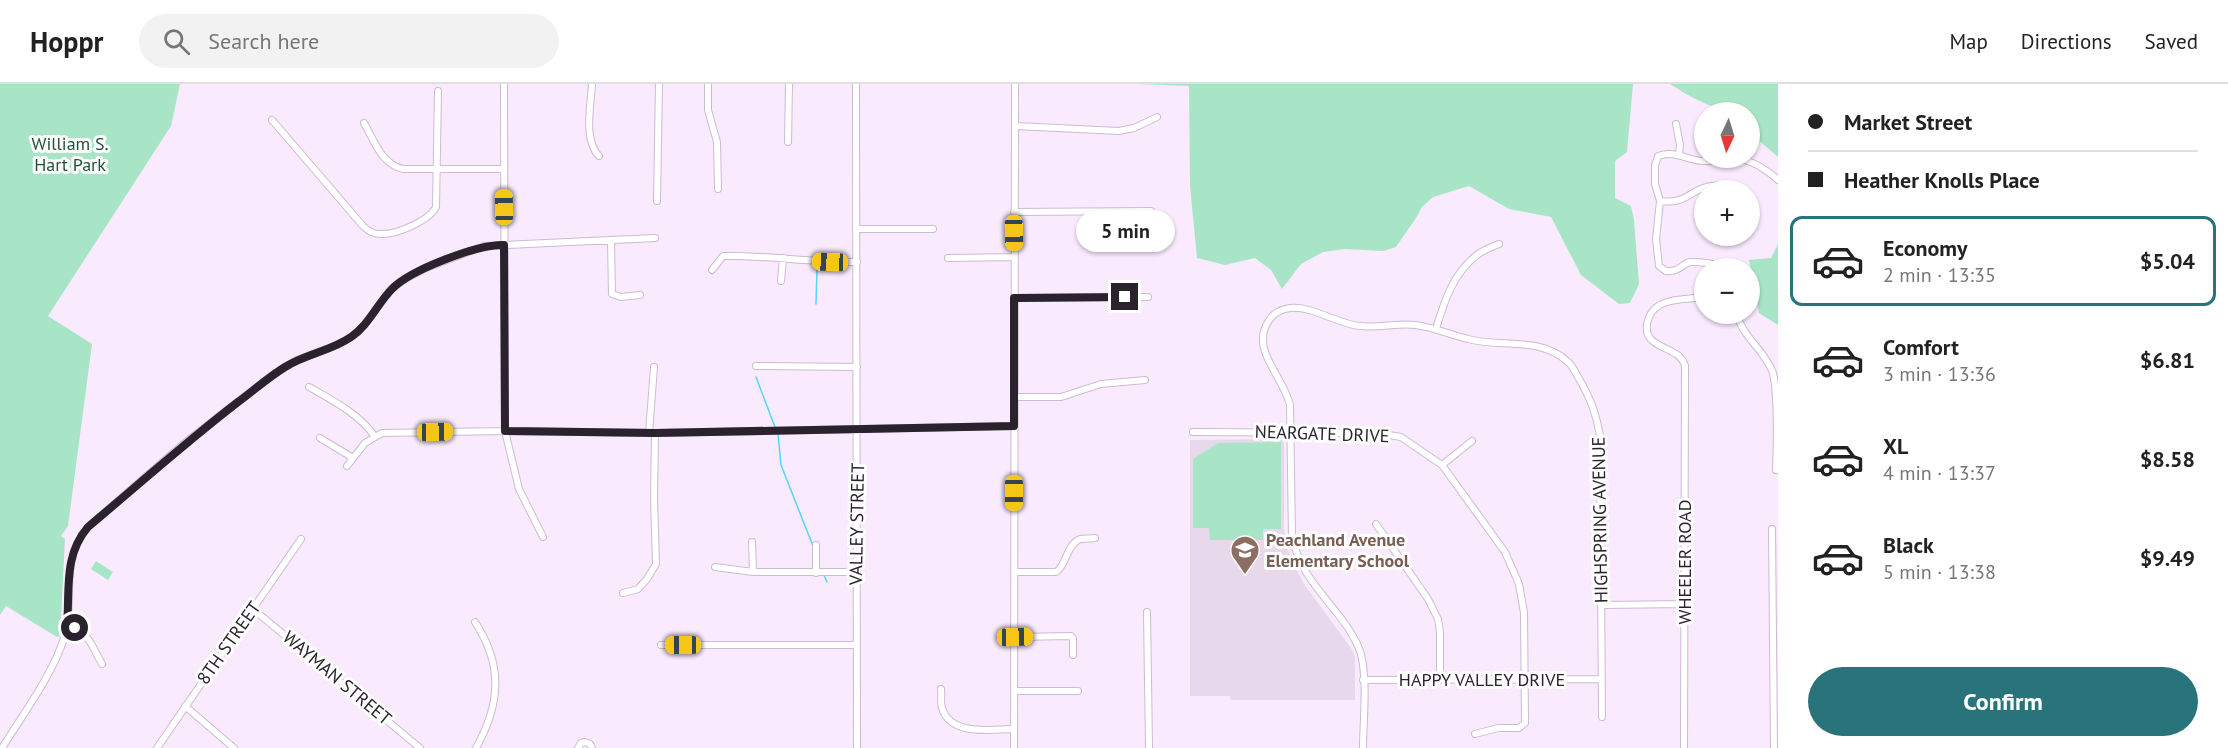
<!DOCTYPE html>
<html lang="en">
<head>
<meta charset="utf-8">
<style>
	body { margin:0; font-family:"PT Sans",sans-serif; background:#f2f2f2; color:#222; height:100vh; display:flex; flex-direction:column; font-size:22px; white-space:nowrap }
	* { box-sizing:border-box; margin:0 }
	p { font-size:20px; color:#767676 }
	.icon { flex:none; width:33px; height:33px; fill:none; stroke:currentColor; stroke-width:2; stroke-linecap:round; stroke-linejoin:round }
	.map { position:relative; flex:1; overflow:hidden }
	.side { display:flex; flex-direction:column; background:#fff; width:450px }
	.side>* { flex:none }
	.top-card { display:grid; align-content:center; height:132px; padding:0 30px; background:#fff }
	.needle { width:39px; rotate:184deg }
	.tools { position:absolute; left:1694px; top:18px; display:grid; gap:12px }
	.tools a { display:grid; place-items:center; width:66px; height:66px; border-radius:50%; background:#fff; box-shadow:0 2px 4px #0004; font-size:30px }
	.end { position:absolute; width:27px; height:27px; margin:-14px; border:8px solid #2a232d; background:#fff; box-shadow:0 0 0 3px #fff }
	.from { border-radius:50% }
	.bubble { position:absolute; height:42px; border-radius:21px; background:#fff; box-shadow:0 2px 4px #0004; font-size:20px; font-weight:700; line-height:42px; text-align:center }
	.car { position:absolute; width:18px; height:36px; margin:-18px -9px; border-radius:8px; box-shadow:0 0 4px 2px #0007; background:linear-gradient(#f5c518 24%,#345 0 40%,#f5c518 0 76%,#345 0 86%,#f5c518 0) }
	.top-card b { display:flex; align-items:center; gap:21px; height:57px; font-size:22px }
	.top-card b+b { border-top:2px solid #e0e0e0 }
	.top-card i { width:15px; height:15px; background:#222 }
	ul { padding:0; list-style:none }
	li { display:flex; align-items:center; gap:18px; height:90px; margin:0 12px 9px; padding:0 18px; border:3px solid transparent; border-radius:12px }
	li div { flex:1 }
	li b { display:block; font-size:22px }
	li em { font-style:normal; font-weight:700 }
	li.on { border-color:#29737a }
	li>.icon { width:54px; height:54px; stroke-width:1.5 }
	.primary-button { display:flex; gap:12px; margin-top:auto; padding:12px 30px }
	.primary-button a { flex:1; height:69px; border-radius:36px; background:#29737a; color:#fff; font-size:24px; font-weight:700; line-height:69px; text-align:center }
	header { display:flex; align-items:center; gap:36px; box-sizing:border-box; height:84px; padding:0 30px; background:#fff; border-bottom:2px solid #e0e0e0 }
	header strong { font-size:28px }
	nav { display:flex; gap:33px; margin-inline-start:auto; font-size:21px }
	.search { width:420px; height:54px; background:#f2f2f2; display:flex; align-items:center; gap:15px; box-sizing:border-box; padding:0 21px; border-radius:33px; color:#767676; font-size:22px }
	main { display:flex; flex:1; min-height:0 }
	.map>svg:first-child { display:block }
	.education { fill:#e7d8eb }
	.green { fill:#a8e5c6 }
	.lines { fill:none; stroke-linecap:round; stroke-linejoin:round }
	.stream { stroke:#53d8fa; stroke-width:1.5 }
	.minor-casing { stroke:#cdbbd4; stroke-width:8 }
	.minor { stroke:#fff; stroke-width:6 }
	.route { stroke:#2a232d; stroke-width:8 }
	.labels { text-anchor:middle; stroke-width:6; stroke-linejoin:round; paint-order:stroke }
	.park-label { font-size:18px; fill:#22503b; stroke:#fdfdfd }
	.street-label { font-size:18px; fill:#2a232d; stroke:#fdfdfd }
	.education-label { font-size:18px; font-weight:bold; fill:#785e54; stroke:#fdfdfd; text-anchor:start }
</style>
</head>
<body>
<header>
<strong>Hoppr</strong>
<div class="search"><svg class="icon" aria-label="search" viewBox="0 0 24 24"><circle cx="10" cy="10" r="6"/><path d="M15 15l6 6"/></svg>Search here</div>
<nav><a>Map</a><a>Directions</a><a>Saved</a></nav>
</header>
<main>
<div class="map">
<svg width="1778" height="664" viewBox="0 0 1778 664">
	<rect width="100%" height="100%" fill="#f9eafe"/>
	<path class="education" d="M 1280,355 L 1284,358 L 1284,445 L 1288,465 L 1295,483 L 1304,500 L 1351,564 L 1355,573 L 1355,616 L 1231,616 L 1230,612 L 1190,612 L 1190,356 Z"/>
	<path class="green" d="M 0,0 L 180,0 L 171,42 L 48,232 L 92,260 L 68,442 L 61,452 L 65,455 L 60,552 L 57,553 L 6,522 L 0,531 Z
		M 1139,0 L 1633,0 L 1627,68 L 1615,77 L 1615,114 L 1631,122 L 1634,136 L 1639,200 L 1630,219 L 1619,220 L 1581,191 L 1551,133 L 1509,125 L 1469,102 L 1433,113 L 1422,123 L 1416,134 L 1396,163 L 1383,167 L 1345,165 L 1323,168 L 1301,180 L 1282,205 L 1271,186 L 1255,174 L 1225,181 L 1197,174 L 1190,102 L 1189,2 Z
		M 1670,0 L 1778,0 L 1778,73 L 1749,48 L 1749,28 C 1718,28 1696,17 1670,0 Z
		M 1778,160 L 1778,241 L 1759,229 L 1749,176 L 1771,174 Z
		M 1281,358 L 1281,445 L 1263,445 L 1263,456 L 1210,456 L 1209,444 L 1193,444 L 1193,375 L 1218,359 Z
		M 96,477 L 113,488 L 108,496 L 91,485 Z"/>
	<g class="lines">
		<path class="stream" d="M 816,220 L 817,185
			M 756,293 L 775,343
			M 778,350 L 781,381 L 813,462
			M 823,489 L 827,498"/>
		<g class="minor-casing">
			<path id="minor" d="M 504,0 L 505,347 L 519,405 L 543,453
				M 592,0 C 591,21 583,56 599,72
				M 708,0 L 708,26 L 717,58 L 718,105
				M 856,0 L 857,664
				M 272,36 L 363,142 C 368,147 373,150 380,150 C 396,151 429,137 436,123 L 438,7
				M 364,39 C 374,56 381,80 403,85 L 503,85
				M 1676,40 L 1680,61 L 1679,70
				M 1015,42 L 1119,47 L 1134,44 L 1157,33
				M 788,58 L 789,0
				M 657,117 L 659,0
				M 1660,117 C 1687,121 1690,105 1711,102 C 1715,101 1721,102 1726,103
				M 1014,128 L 1151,127
				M 857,145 L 933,145
				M 611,157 L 612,210 L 621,213 L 640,211
				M 948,174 L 1014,173
				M 1729,184 C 1723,181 1693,176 1687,179 C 1679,184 1676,188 1666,187 L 1659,182 L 1656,155 L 1660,117 L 1655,100 L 1655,82 L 1658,72 C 1675,66 1686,76 1703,77 C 1714,78 1726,73 1736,74 C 1751,76 1767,86 1778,96
				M 712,186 L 723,172 C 768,171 812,179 857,178
				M 781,197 L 783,174
				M 1014,214 L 1148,213
				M 1737,230 C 1742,253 1765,266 1773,289 C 1778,312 1777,359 1776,386
				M 1436,245 C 1444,218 1453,189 1477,171 C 1483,166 1492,163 1499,160
				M 756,282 L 857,283
				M 309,303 C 332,316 361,331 375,353
				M 1014,313 L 1061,313 L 1101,300 L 1145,296
				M 1193,348 L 1377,349 L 1401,353 L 1442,381 L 1505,468 L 1519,500 L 1524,529 L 1525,639 L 1519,644 L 1498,644 L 1475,650
				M 649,349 L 654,283
				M 320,354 L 353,374
				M 1442,381 L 1472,357
				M 347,382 L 365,359 L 382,349 L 505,347 L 655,349 L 1014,342
				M 1376,440 L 1428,515 L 1438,535 L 1440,548 L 1440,596
				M 1772,445 L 1774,664
				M 752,458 L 753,488
				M 816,461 L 816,489
				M 715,483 L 753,488 L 856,488
				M 1014,488 L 1056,488 C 1067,481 1066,461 1080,455 C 1084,454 1091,455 1095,454
				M 623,509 L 638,505 L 647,495 L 656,480 L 654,414 L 655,349
				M 1602,521 L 1685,520
				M 253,525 L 420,664
				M 1147,528 L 1149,664
				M 475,538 C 503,581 501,619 476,664
				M 67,543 C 89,546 92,563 102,580
				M 1015,553 L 1071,552 L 1073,554 L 1073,571
				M 661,561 L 856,561
				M 1363,596 L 1601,595
				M 941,605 C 942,611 940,619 942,624 C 951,653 992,645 1014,645
				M 1015,607 L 1078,607
				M 185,622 L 234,664
				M 2,664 C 22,632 53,590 64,554 C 76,514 58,478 88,443 L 181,362 L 271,292 L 297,276 L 337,261 L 353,252 L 365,240 L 391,205 L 405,195 L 426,184 L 484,162 L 655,154
				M 157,664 L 301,455
				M 578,664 L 581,659 L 585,658 L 590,660 L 592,664
				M 1014,664 L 1015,0
				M 1363,664 C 1363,638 1369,585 1358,562 C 1340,522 1301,500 1292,452 L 1290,321 C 1284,293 1250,266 1268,238 C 1272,230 1281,225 1290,224 C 1314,222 1337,240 1360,242 C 1379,244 1397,239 1415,241 C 1434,243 1450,251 1468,255 C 1500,264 1541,252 1568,278 C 1572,281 1575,288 1578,293 C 1590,313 1596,329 1600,352 L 1602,633
				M 1684,664 L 1685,282 C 1680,260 1639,267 1648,236 C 1651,226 1657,221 1667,218 C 1679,214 1692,215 1704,213"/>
		</g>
		<use href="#minor" class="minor"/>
	</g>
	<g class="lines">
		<path class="route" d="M 75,544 L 67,543 C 70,507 63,472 88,443 C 138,401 186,358 238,318 C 254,306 269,293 285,283 C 306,270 331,267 351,253 C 369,241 377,220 392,205 C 410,186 478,160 504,161 L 505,347 L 655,349 L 1014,342 L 1014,214 L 1125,213"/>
	</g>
	<defs>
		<g id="school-pin" transform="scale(1.5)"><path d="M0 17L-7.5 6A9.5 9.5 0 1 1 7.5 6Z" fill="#8d6e63" stroke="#fdfdfd"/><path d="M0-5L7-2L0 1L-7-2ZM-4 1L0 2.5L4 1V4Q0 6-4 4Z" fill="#fff"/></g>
	</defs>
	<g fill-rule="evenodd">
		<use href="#school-pin" x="1245" y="466"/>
	</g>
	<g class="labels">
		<g class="park-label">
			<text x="70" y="66">William S.<tspan x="70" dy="21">Hart Park</tspan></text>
		</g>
		<g class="street-label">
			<text transform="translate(1322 350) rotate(2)" y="6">NEARGATE DRIVE</text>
			<text transform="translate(1600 436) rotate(-91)" y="6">HIGHSPRING AVENUE</text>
			<text transform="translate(857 440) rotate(-89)" y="6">VALLEY STREET</text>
			<text transform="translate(1685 478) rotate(-90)" y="6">WHEELER ROAD</text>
			<text transform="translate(229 559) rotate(-55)" y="6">8TH STREET</text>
			<text transform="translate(337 594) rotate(40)" y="6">WAYMAN STREET</text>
			<text x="1482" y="602">HAPPY VALLEY DRIVE</text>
		</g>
		<g class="education-label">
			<text x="1266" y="462">Peachland Avenue<tspan x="1266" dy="21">Elementary School</tspan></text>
		</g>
	</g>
</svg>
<div class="tools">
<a><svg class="needle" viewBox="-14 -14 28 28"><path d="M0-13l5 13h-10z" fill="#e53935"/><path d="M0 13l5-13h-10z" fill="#767676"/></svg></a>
<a>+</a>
<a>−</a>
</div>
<i class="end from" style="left:75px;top:544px"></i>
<i class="end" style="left:1125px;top:213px"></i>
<div class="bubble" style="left:1076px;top:126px;width:99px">5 min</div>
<i class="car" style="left:504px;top:123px;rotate:359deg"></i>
<i class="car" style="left:1014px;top:149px;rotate:179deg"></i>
<i class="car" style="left:830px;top:178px;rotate:272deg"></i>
<i class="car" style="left:435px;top:348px;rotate:89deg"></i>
<i class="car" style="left:1014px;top:409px;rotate:180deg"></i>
<i class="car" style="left:1015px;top:553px;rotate:89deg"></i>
<i class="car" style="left:683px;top:561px;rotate:270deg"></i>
</div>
<section class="side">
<div class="top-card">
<b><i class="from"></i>Market Street</b>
<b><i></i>Heather Knolls Place</b>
</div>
<ul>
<li class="on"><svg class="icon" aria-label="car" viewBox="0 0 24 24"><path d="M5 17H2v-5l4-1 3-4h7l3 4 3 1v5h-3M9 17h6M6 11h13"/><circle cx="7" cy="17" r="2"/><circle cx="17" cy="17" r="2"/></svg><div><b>Economy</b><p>2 min · 13:35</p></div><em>$5.04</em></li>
<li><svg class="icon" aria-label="car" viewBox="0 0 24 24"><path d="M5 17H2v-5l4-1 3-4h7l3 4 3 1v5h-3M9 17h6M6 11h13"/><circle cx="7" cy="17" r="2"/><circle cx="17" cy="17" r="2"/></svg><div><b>Comfort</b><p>3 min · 13:36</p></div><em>$6.81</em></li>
<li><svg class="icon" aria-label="car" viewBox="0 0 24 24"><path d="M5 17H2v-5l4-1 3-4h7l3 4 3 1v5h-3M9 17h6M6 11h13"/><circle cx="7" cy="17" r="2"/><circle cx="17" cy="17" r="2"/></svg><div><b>XL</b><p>4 min · 13:37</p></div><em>$8.58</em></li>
<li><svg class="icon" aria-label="car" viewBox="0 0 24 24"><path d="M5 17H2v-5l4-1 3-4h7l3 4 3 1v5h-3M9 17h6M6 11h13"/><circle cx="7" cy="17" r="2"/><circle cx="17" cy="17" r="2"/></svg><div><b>Black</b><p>5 min · 13:38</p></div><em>$9.49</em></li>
</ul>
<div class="primary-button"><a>Confirm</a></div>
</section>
</main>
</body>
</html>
